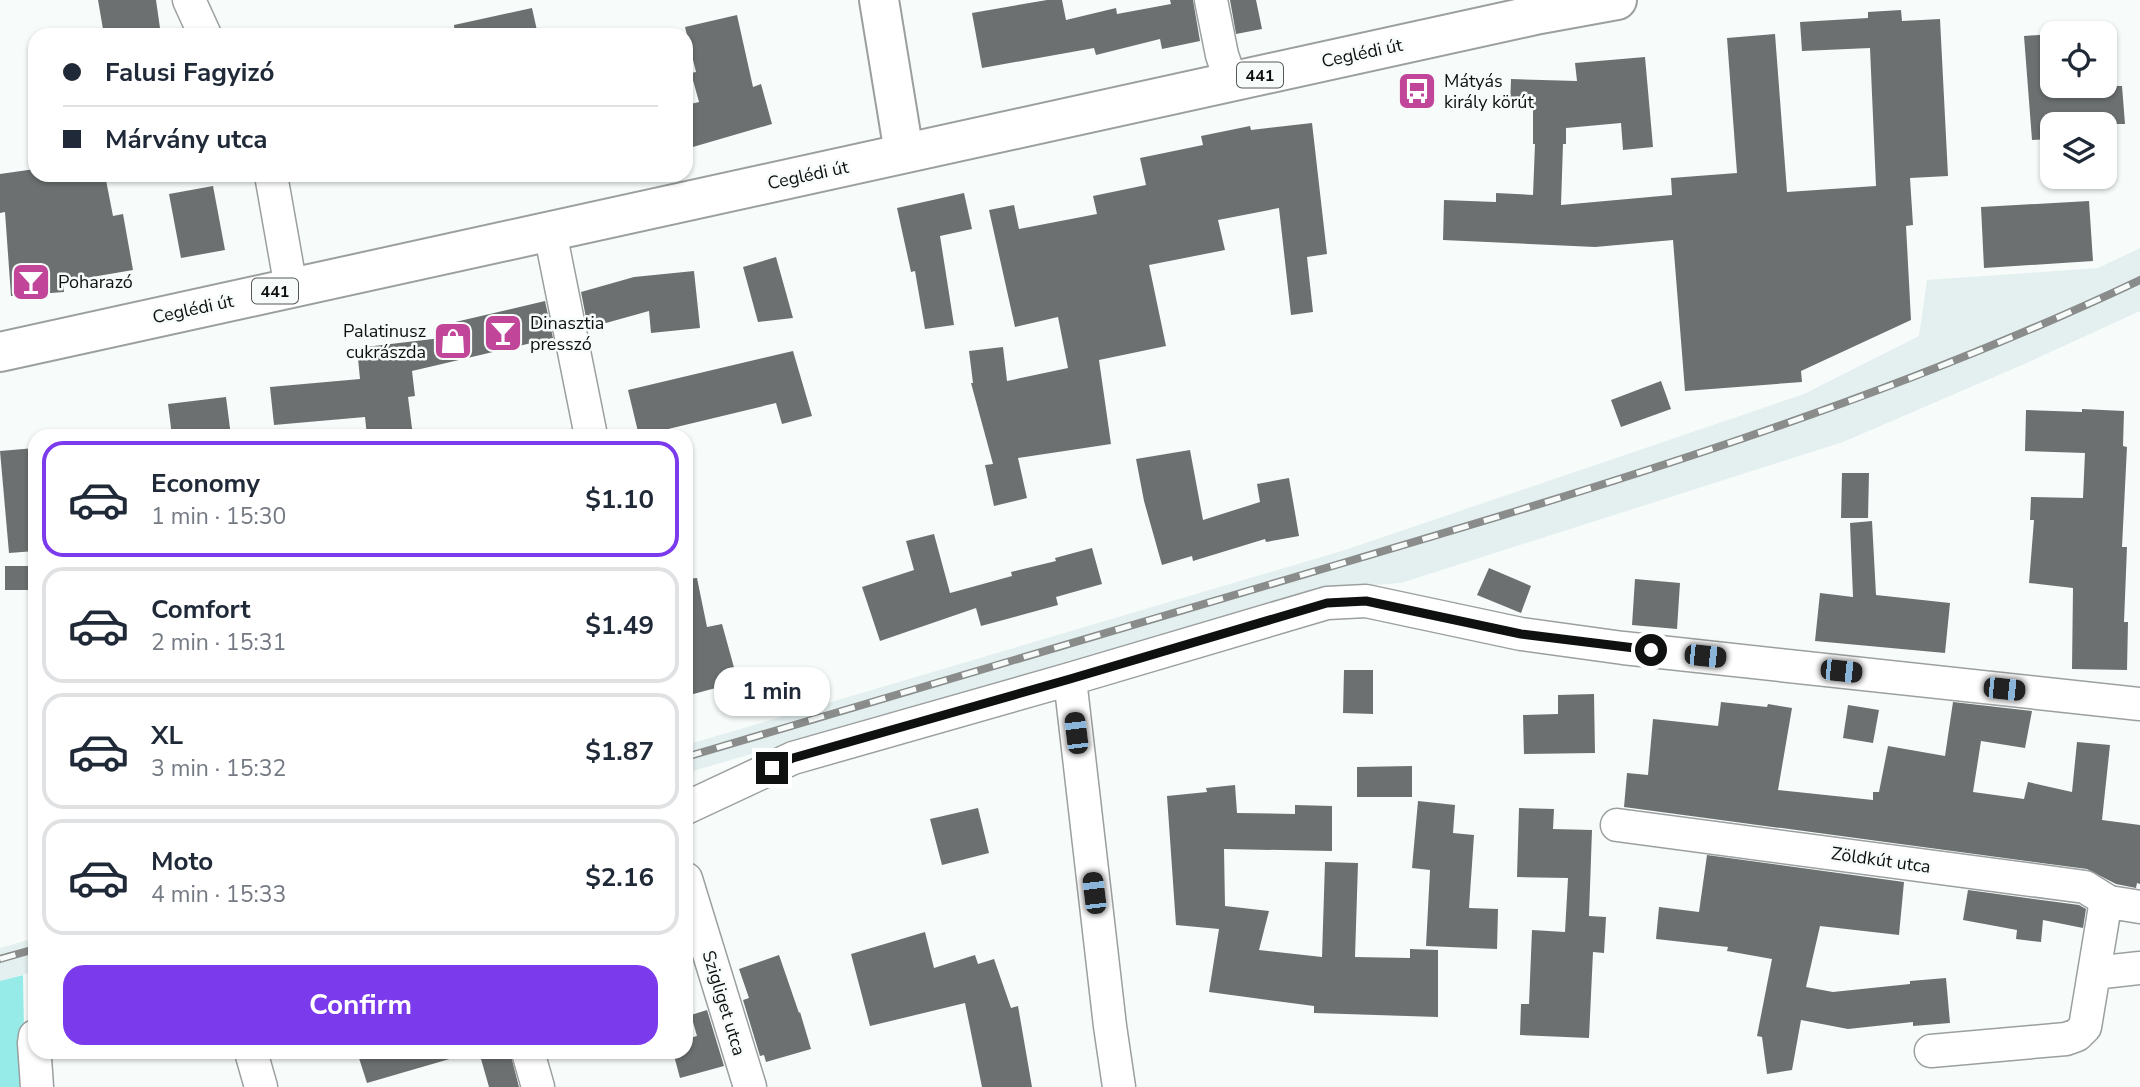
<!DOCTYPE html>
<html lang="en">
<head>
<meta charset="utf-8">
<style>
	body { margin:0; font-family:"Nunito Sans",sans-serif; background:#f6f6f7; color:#1f2937; height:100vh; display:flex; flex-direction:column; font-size:26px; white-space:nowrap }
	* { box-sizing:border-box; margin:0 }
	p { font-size:23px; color:#747a83 }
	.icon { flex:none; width:38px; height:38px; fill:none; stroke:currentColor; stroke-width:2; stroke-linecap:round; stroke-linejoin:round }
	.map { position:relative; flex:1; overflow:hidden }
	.side { position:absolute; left:28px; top:429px; width:665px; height:630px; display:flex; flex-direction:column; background:#fff; border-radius:21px; box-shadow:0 2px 5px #0004 }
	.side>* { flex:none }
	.top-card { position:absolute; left:28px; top:28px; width:665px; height:154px; border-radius:21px; box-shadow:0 2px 5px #0004; display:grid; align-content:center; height:154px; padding:0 35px; background:#fff }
	.controls { position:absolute; left:2040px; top:21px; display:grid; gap:14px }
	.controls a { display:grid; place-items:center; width:77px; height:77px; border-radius:14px; background:#fff; box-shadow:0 2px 5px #0004; font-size:35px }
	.end { position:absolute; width:32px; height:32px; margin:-16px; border:9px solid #0f1110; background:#fff; box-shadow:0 0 0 4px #fff }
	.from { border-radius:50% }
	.bubble { position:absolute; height:49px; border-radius:21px; background:#fff; box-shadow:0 2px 5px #0004; font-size:23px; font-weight:700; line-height:49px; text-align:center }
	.car { position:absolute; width:21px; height:42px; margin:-21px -10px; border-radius:9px; box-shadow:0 0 5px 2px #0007; background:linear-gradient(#222 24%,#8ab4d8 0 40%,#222 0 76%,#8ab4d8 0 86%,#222 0) }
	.top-card b { display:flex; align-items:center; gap:24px; height:66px; font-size:26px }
	.top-card b+b { border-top:2px solid #e0e1e3 }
	.top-card i { width:18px; height:18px; background:#1f2937 }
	ul { padding:12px 0 0; list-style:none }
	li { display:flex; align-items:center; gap:21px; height:116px; margin:0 14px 10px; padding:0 21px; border:4px solid #e0e1e3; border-radius:21px }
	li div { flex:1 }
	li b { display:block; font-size:26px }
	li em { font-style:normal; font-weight:700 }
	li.current { border-color:#7c3aed }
	li>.icon { width:63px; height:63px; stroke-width:1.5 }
	.primary-button { display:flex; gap:14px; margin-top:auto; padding:14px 35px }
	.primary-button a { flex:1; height:80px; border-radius:21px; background:#7c3aed; color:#fff; font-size:28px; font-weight:700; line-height:80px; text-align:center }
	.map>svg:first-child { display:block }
	.built { fill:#e3f0ef }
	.green { fill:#96ebe8 }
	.building { fill:#6c7070 }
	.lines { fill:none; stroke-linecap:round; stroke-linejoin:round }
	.street-casing { stroke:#9b9f9f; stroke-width:35 }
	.secondary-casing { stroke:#9b9f9f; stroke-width:42 }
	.primary-casing { stroke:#9b9f9f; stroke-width:42 }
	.street { stroke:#fff; stroke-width:32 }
	.secondary { stroke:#fff; stroke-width:38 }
	.primary { stroke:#fff; stroke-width:38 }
	.rail-casing { stroke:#898c8b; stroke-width:8 }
	.rail { stroke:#f7fcfb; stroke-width:5; stroke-dasharray:16; stroke-linecap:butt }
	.route { stroke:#0f1110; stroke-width:9 }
	.labels { text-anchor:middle; stroke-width:5; stroke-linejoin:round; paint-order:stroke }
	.shield { fill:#f7fcfb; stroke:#555856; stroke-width:2 }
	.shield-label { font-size:16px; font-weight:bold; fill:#0f1110 }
	.street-label { font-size:18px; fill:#0f1110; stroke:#f7fcfb }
	.poi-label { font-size:18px; fill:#0f1110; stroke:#f7fcfb; text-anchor:start }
</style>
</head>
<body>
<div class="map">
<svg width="2140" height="1087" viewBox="0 0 2140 1087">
	<rect width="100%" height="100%" fill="#f7fcfb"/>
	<path class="built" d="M 2140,248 L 2140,311 L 2022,365 L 1843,442 L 1401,583 L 1320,589 L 686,773 L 686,745 L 1345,550 L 1804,394 L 1919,336 L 1927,280 L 2098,268 Z
		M 35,938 L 35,971 L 0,981 L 0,948 Z"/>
	<path class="green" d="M 23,975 L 25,1087 L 0,1087 L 0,981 Z"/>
	<path class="building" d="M 98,0 L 156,0 L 161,35 L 104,35 Z
		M 1047,0 L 1062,0 L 1066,20 L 1116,8 L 1117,14 L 1171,4 L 1170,0 L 1193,0 L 1200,41 L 1162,49 L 1160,39 L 1096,55 L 1094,48 L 982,68 L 972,13 Z
		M 1230,0 L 1256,0 L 1262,29 L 1236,34 Z
		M 532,8 L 538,35 L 455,35 L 454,25 Z
		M 1901,10 L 1902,21 L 1940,19 L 1948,176 L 1910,178 L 1913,225 L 1906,226 L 1911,320 L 1801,371 L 1802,382 L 1685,391 L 1673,240 L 1595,247 L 1443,240 L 1444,200 L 1496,202 L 1496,193 L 1533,195 L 1535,144 L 1533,144 L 1533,108 L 1510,107 L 1511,79 L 1577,81 L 1575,63 L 1645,57 L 1653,147 L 1623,150 L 1621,123 L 1566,128 L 1566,144 L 1563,144 L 1561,205 L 1672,195 L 1671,178 L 1737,173 L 1727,38 L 1775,34 L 1787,192 L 1876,186 L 1870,48 L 1802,51 L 1800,22 L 1868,18 L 1868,12 Z
		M 737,15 L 753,87 L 761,84 L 772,124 L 686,149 L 686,105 L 699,102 L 691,73 L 696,72 L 685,27 Z
		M 2053,34 L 2053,86 L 2122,86 L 2125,124 L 2053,124 L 2053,139 L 2032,140 L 2024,36 Z
		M 1312,123 L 1327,254 L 1307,257 L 1313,312 L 1291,315 L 1279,208 L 1218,220 L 1225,250 L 1149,265 L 1166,346 L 1099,360 L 1111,444 L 1018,458 L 1027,498 L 994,506 L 985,465 L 993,464 L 971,383 L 973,383 L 969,351 L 1003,347 L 1007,381 L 1068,368 L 1058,317 L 1015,327 L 989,210 L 1014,205 L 1019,229 L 1097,214 L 1093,196 L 1146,185 L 1140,158 L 1203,145 L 1201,136 L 1250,126 L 1251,130 Z
		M 35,169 L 35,175 L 105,175 L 113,216 L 123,214 L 133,270 L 63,282 L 64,292 L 11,296 L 5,212 L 0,213 L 0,174 Z
		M 213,186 L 225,250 L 181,258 L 169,194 Z
		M 964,193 L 972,229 L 940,236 L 954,325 L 925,329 L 915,271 L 911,272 L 897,208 Z
		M 2089,201 L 2093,261 L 1984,268 L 1981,207 Z
		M 776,257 L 793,318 L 758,322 L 743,267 Z
		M 694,271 L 700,328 L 651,333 L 649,311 L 588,328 L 581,292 L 634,277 Z
		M 545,301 L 553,338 L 412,371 L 415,396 L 408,397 L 413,436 L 367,436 L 365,417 L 274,425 L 270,387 L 360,379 L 357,348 L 441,338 L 438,326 Z
		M 793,351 L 812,416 L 782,424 L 776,403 L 639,436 L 628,390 Z
		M 1661,381 L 1671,409 L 1621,427 L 1611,400 Z
		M 226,397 L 231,436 L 172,436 L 168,404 Z
		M 2082,409 L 2124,411 L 2123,446 L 2127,447 L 2122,547 L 2127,547 L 2124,622 L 2128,622 L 2127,670 L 2072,669 L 2073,588 L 2029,583 L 2034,520 L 2030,520 L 2031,497 L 2083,498 L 2085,453 L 2025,451 L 2026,410 L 2082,412 Z
		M 35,448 L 35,551 L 9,553 L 0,451 Z
		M 1190,450 L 1203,520 L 1260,502 L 1257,484 L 1289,478 L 1299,536 L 1266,542 L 1265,539 L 1193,561 L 1192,556 L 1162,565 L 1144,501 L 1136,459 Z
		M 1842,473 L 1869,473 L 1868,518 L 1841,518 Z
		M 1872,521 L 1876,595 L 1950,603 L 1945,653 L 1815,641 L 1820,593 L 1853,597 L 1850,523 Z
		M 934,534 L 950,593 L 1012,576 L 1011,572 L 1056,561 L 1055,558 L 1092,548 L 1102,584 L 1056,597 L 1058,605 L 981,626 L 976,608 L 880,641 L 862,587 L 914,570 L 906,541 Z
		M 5,566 L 29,566 L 29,590 L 5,590 Z
		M 1489,568 L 1531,586 L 1521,613 L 1477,595 Z
		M 697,578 L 707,627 L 722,624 L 738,682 L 686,696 L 686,579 Z
		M 1635,579 L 1680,583 L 1677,629 L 1632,625 Z
		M 1344,670 L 1373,670 L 1373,714 L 1343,713 Z
		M 1594,694 L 1595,753 L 1524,754 L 1523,715 L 1558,714 L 1558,695 Z
		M 1721,702 L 1767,707 L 1768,704 L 1792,708 L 1778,790 L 1873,800 L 1873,792 L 1879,792 L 1888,746 L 1945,756 L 1953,702 L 2032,711 L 2025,748 L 1981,741 L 1973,792 L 2024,799 L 2028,782 L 2072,792 L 2077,742 L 2110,745 L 2102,820 L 2140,825 L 2140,884 L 2137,883 L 2136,888 L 2116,884 L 2087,869 L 1624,807 L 1627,773 L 1648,775 L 1653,719 L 1718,726 Z
		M 1848,705 L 1879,710 L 1873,743 L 1843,738 Z
		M 1412,766 L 1412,797 L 1357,797 L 1357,767 Z
		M 1235,785 L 1237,813 L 1295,814 L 1295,805 L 1332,806 L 1332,851 L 1224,849 L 1225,906 L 1269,911 L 1259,950 L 1322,957 L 1325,862 L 1358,863 L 1355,957 L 1410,958 L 1410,949 L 1438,950 L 1438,1017 L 1314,1013 L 1314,1006 L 1209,992 L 1219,929 L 1176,925 L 1167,796 L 1207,792 L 1206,788 Z
		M 1418,801 L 1455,805 L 1453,833 L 1474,835 L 1469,908 L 1498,909 L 1497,949 L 1426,946 L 1430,870 L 1412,868 Z
		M 978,808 L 989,853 L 942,865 L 930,819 Z
		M 1519,808 L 1554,809 L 1553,829 L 1592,830 L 1589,916 L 1606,917 L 1604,953 L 1593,952 L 1589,1038 L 1520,1035 L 1521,1004 L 1529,1004 L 1532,930 L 1565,932 L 1568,878 L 1517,877 Z
		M 1707,855 L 1904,882 L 1899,935 L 1820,926 L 1806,987 L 1833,992 L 1910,984 L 1910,981 L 1946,978 L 1950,1023 L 1913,1026 L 1913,1022 L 1848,1029 L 1801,1020 L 1792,1070 L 1767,1074 L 1762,1037 L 1757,1036 L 1772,959 L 1727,951 L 1728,947 L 1656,939 L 1659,907 L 1699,912 Z
		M 1968,890 L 2079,905 L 2086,909 L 2083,928 L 2043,920 L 2041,942 L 2016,939 L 2017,930 L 1963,920 Z
		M 925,932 L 934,968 L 975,955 L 978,964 L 994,959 L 1011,1008 L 1018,1006 L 1032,1087 L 982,1087 L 965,1003 L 870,1026 L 851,954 Z
		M 779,955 L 799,1013 L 800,1012 L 811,1049 L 766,1062 L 764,1055 L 760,1056 L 743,1000 L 749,998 L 739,969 Z
		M 707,1010 L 724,1066 L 680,1078 L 673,1052 L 686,1052 L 686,1039 L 697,1036 L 691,1015 Z
		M 357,1052 L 452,1052 L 453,1058 L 367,1083 Z
		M 479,1052 L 510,1052 L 519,1087 L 489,1087 Z"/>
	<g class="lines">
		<g class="street-casing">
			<path id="street" d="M 189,0 L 205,35
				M 1211,0 L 1222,55 L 1231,81
				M 271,175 L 291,288
				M 550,232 L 591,436
				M 1070,679 L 1110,1026 L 1119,1087
				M 686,808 L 793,758 L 1070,679 L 1327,603 L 1366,601 L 1521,634 L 1623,648 L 2140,704
				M 1617,825 L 2085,887 L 2109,902 L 2140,907
				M 686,879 L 750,1087
				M 2094,973 L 2140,968
				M 35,1036 L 34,1043 L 37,1087
				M 1931,1051 L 2066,1039 L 2077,1035 L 2085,1027 L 2106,900
				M 251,1052 L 261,1087
				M 528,1052 L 538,1087"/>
		</g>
		<g class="secondary-casing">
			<path id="secondary" d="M 879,0 L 904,153"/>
		</g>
		<g class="primary-casing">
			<path id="primary" d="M 0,352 L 1540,14 L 1617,0"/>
		</g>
		<use href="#street" class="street"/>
		<use href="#secondary" class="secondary"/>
		<use href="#primary" class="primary"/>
		<g class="rail-casing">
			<path id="rail" d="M 686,757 C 902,693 1119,629 1336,565 C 1607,485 1883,402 2140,280
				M 0,959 L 35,949"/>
		</g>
		<use href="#rail" class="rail"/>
	</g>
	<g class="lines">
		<path class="route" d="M 772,768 L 793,758 L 1070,679 L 1327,603 L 1366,601 L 1521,634 L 1651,650"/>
	</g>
	<defs>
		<g id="bus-square" transform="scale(2.0125)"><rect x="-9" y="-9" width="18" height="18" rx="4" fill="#c14699" stroke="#f7fcfb"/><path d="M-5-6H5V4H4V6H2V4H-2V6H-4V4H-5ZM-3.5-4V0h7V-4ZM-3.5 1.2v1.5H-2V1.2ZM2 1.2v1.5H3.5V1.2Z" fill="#fff"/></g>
		<g id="bar-square" transform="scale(2.0125)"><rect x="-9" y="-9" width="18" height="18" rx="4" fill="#c14699" stroke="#f7fcfb"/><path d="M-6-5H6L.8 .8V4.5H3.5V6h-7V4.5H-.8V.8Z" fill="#fff"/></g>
		<g id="shop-square" transform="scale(2.0125)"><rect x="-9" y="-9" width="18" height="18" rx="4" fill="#c14699" stroke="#f7fcfb"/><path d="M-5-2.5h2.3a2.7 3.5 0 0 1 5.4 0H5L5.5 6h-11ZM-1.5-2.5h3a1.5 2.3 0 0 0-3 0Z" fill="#fff"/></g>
	</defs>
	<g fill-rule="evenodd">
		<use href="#bus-square" x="1417" y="91"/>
		<use href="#bar-square" x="31" y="282"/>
		<use href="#bar-square" x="503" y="333"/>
		<use href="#shop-square" x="453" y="341"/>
	</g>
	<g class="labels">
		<g class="shield">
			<rect x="1237" y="62.5" width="46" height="25" rx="5"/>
			<rect x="252" y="278.5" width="46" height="25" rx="5"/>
		</g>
		<g class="shield-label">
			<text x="1260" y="81">441</text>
			<text x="275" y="297">441</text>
		</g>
		<g class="street-label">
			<text transform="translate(1362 53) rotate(-12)" y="6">Ceglédi út</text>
			<text transform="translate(808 175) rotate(-12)" y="6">Ceglédi út</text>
			<text transform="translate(193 309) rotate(-12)" y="6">Ceglédi út</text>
			<text transform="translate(1881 860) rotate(8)" y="6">Zöldkút utca</text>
			<text transform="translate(724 1003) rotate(73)" y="6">Szigliget utca</text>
		</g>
		<g class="poi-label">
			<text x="1444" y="87">Mátyás<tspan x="1444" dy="21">király körút</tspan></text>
			<text x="58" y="288">Poharazó</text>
			<text x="530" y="329">Dinasztia<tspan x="530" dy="21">presszó</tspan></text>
			<text x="426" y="337" text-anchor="end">Palatinusz<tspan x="426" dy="21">cukrászda</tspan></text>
		</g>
	</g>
</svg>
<div class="controls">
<a><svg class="icon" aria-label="locate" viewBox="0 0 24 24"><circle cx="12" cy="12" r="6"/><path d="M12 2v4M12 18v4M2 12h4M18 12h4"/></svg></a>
<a><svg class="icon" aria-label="layers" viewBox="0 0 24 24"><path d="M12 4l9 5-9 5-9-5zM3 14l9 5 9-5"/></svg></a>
</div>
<i class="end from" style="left:1651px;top:650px"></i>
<i class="end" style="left:772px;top:768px"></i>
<div class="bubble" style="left:714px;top:667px;width:116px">1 min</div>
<i class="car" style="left:1705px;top:656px;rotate:96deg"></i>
<i class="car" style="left:1841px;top:671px;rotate:96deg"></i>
<i class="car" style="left:2004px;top:689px;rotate:96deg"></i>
<i class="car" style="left:1076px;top:733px;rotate:353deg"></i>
<i class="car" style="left:1094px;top:893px;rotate:353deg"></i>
<div class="top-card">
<b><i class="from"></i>Falusi Fagyizó</b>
<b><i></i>Márvány utca</b>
</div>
<section class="side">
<ul>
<li class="current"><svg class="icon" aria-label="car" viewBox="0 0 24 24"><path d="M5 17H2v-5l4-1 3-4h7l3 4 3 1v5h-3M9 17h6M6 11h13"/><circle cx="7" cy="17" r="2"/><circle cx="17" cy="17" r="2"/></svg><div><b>Economy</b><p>1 min · 15:30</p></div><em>$1.10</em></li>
<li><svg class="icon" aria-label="car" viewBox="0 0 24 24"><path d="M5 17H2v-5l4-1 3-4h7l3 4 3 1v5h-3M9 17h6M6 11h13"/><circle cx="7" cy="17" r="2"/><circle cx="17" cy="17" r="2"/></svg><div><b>Comfort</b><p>2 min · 15:31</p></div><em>$1.49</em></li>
<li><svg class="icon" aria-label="car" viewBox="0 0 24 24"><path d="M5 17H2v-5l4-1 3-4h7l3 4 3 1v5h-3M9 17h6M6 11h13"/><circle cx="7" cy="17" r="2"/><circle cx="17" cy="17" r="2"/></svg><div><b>XL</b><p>3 min · 15:32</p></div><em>$1.87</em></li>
<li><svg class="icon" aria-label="car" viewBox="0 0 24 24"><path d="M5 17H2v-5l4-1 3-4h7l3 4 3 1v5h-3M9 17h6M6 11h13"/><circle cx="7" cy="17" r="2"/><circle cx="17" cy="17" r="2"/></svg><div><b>Moto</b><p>4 min · 15:33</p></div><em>$2.16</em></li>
</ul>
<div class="primary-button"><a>Confirm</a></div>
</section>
</div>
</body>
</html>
